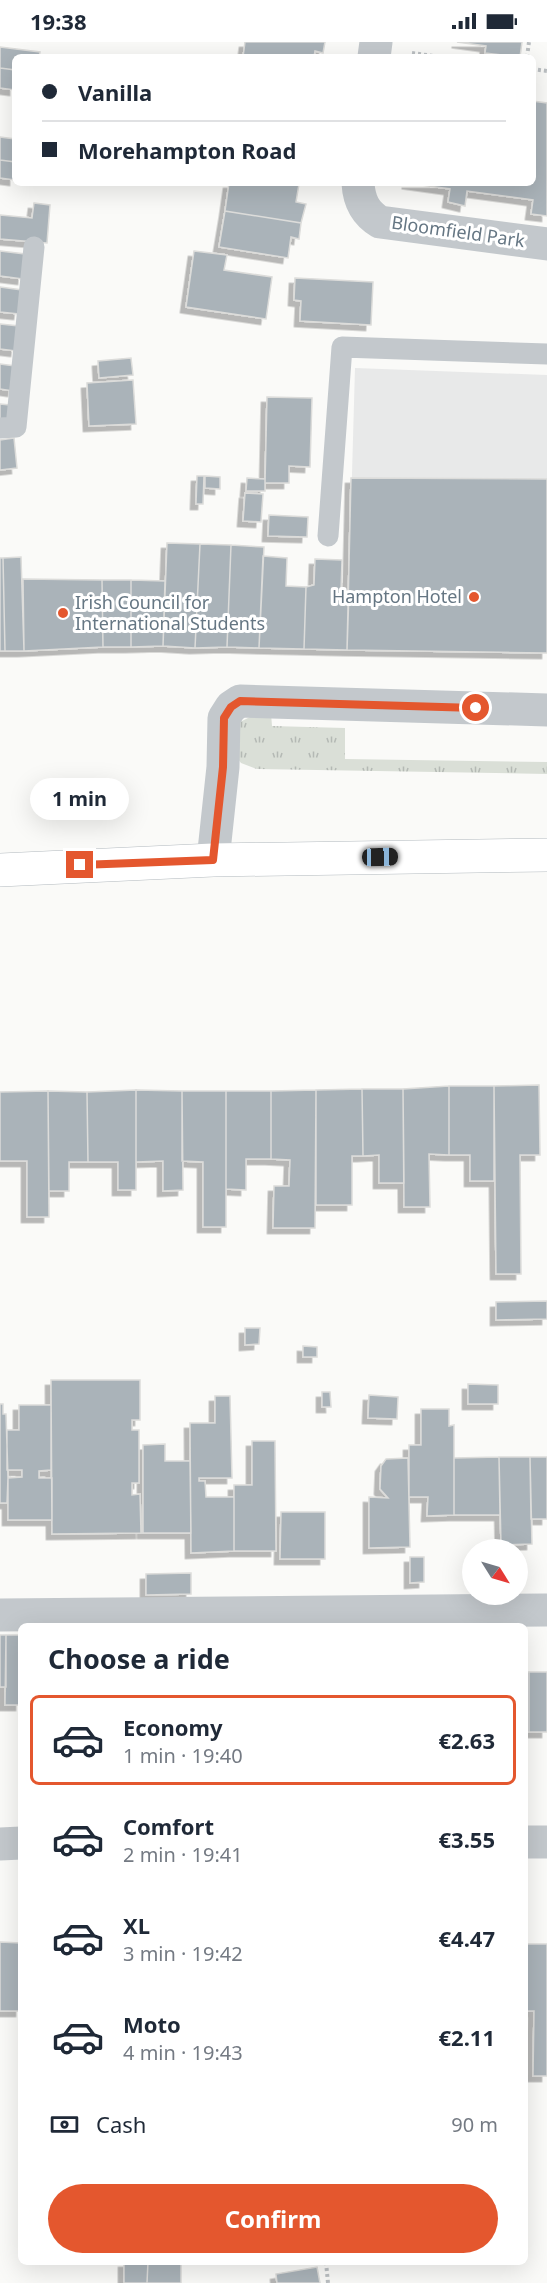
<!DOCTYPE html>
<html lang="en">
<head>
<meta charset="utf-8">
<style>
	body { margin:0; font-family:"Noto Sans",sans-serif; background:#f2f2f3; color:#1f2937; height:100vh; display:flex; flex-direction:column; font-size:22px; white-space:nowrap }
	* { box-sizing:border-box; margin:0 }
	p { font-size:20px; color:#747a83 }
	.icon { flex:none; width:33px; height:33px; fill:none; stroke:currentColor; stroke-width:2; stroke-linecap:round; stroke-linejoin:round }
	.map { position:relative; flex:1; overflow:hidden }
	.details { position:absolute; left:18px; top:1581px; width:510px; height:642px; display:flex; flex-direction:column; background:#fff; border-radius:9px; box-shadow:0 6px 24px #0002 }
	.details>* { flex:none }
	.hud { position:absolute; left:12px; top:12px; width:524px; height:132px; border-radius:9px; box-shadow:0 6px 24px #0002; display:grid; align-content:center; height:132px; padding:0 30px; background:#fff }
	.needle { width:39px; rotate:127deg }
	.buttons { position:absolute; left:462px; top:1497px; display:grid; gap:12px }
	.buttons a { display:grid; place-items:center; width:66px; height:66px; border-radius:50%; background:#fff; box-shadow:0 6px 24px #0002; font-size:30px }
	.end { position:absolute; width:27px; height:27px; margin:-14px; border:8px solid #e4572e; background:#fff; box-shadow:0 0 0 3px #fff }
	.from { border-radius:50% }
	.bubble { position:absolute; height:42px; border-radius:21px; background:#fff; box-shadow:0 6px 24px #0002; font-size:20px; font-weight:700; line-height:42px; text-align:center }
	.car { position:absolute; width:18px; height:36px; margin:-18px -9px; border-radius:8px; box-shadow:0 0 4px 2px #0007; background:linear-gradient(#222 24%,#8ab4d8 0 40%,#222 0 76%,#8ab4d8 0 86%,#222 0) }
	.hud b { display:flex; align-items:center; gap:21px; height:57px; font-size:22px }
	.hud b+b { border-top:2px solid #e0e1e3 }
	.hud i { width:15px; height:15px; background:#1f2937 }
	ul { padding:0; list-style:none }
	li { display:flex; align-items:center; gap:18px; height:90px; margin:0 12px 9px; padding:0 18px; border:3px solid transparent; border-radius:9px }
	li div { flex:1 }
	li b { display:block; font-size:22px }
	li em { font-style:normal; font-weight:700 }
	li.on { border-color:#e4572e }
	li>.icon { width:54px; height:54px; stroke-width:1.5 }
	h2 { padding:0 30px; font-size:27px; line-height:72px }
	.pay { display:flex; align-items:center; gap:15px; height:66px; padding:0 30px; font-size:22px }
	.pay p { margin-inline-start:auto }
	.cta { display:flex; gap:12px; margin-top:auto; padding:12px 30px }
	.cta a { flex:1; height:69px; border-radius:36px; background:#e4572e; color:#fff; font-size:24px; font-weight:700; line-height:69px; text-align:center }
	.status { display:flex; justify-content:space-between; align-items:center; height:42px; padding:0 30px; background:#fff; direction:ltr }
	.status svg { height:16px; fill:currentColor }
	.map>svg:first-child { display:block }
	.built { fill:#e8e9e9 }
	.grass { fill:url(#grass-tufts) }
	.building { fill:#aab3b9; stroke:#dcdcda; stroke-width:1.5; filter:url(#shadow) }
	.lines { fill:none; stroke-linecap:round; stroke-linejoin:round }
	.secondary-casing { stroke:#b3babf; stroke-width:34 }
	.path { stroke:#bbbfc2; stroke-width:4; stroke-dasharray:3 3; stroke-linecap:butt }
	.service { stroke:#c3c8cc; stroke-width:21 }
	.minor { stroke:#c3c8cc; stroke-width:33 }
	.secondary { stroke:#fff; stroke-width:33 }
	.route { stroke:#e4572e; stroke-width:8 }
	.poi-dot { fill:#e4572e; stroke:#fff; stroke-width:2 }
	.labels { text-anchor:middle; stroke-width:6; stroke-linejoin:round; paint-order:stroke }
	.street-label { font-size:18px; fill:#657683; stroke:#fff }
	.poi-label { font-size:18px; fill:#657683; stroke:#fff; text-anchor:end }
</style>
</head>
<body>
<div class="status"><b>19:38</b><svg viewBox="0 0 49 12"><path d="M0 12V9h3v3zM5 12V6h3v6zM10 12V3h3v9zM15 12V0h3v12zM26 1h20v11H26zM47 4h2v5h-2z"/></svg></div>
<div class="map">
<svg width="547" height="2241" viewBox="0 0 547 2241">
	<defs>
		<pattern id="grass-tufts" width="24" height="20" patternUnits="userSpaceOnUse" patternTransform="scale(1.5)"><rect width="24" height="20" fill="#dadfd7"/><path d="M3 7l-1-3M5 7V3M7 7l1-3M15 17l-1-3M17 17v-4M19 17l1-3" fill="none" stroke="#b4b9b4"/></pattern>
		<filter id="shadow"><feDropShadow dx="-5.5" dy="5.5" stdDeviation="0" flood-color="#0004"/></filter>
	</defs>
	<rect width="100%" height="100%" fill="#fafaf8"/>
	<path class="built" d="M 355,326 L 547,333 L 547,611 L 347,608 Z"/>
	<path class="grass" d="M 271,671 L 272,684 L 345,686 L 345,717 L 547,720 L 547,732 L 257,727 L 241,721 L 235,713 L 238,681 L 256,672 Z"/>
	<path class="building" d="M 245,0 L 325,0 L 323,11 L 315,9 L 314,15 L 243,15 Z
		M 457,0 L 522,0 L 520,15 L 485,11 L 486,4 Z
		M 0,5 L 40,10 L 39,15 L 15,15 L 15,28 L 0,26 Z
		M 0,26 L 15,28 L 15,48 L 0,46 Z
		M 532,59 L 547,61 L 547,174 L 531,172 L 533,158 L 467,149 L 465,164 L 448,160 L 450,147 L 407,141 L 532,141 Z
		M 0,95 L 15,97 L 15,120 L 0,118 Z
		M 0,118 L 15,120 L 15,138 L 0,136 Z
		M 229,141 L 299,142 L 296,160 L 306,162 L 301,181 L 225,169 Z
		M 34,161 L 50,163 L 47,201 L 0,197 L 0,173 L 32,176 Z
		M 225,169 L 301,181 L 299,197 L 291,195 L 288,216 L 219,205 Z
		M 0,209 L 25,212 L 23,237 L 0,234 Z
		M 194,209 L 227,213 L 224,228 L 272,235 L 266,277 L 186,265 Z
		M 295,236 L 373,240 L 371,283 L 300,279 L 301,259 L 294,258 Z
		M 0,245 L 22,248 L 19,272 L 0,270 Z
		M 0,282 L 19,284 L 16,309 L 0,307 Z
		M 131,316 L 133,333 L 99,336 L 98,319 Z
		M 0,322 L 15,324 L 13,349 L 0,347 Z
		M 133,338 L 136,382 L 89,384 L 87,341 Z
		M 267,355 L 312,356 L 310,425 L 289,424 L 289,441 L 265,441 Z
		M 0,362 L 10,363 L 7,381 L 0,380 Z
		M 14,396 L 17,426 L 0,428 L 0,398 Z
		M 197,434 L 204,434 L 203,462 L 196,462 Z
		M 205,434 L 220,435 L 220,447 L 205,446 Z
		M 247,436 L 265,437 L 265,449 L 246,449 Z
		M 351,436 L 547,437 L 547,611 L 347,608 Z
		M 245,451 L 263,452 L 261,480 L 243,479 Z
		M 269,473 L 308,475 L 307,495 L 268,494 Z
		M 167,501 L 200,502 L 195,606 L 163,604 Z
		M 200,502 L 231,503 L 227,605 L 195,606 Z
		M 231,503 L 264,505 L 259,606 L 227,605 Z
		M 263,514 L 287,516 L 286,544 L 306,545 L 304,607 L 259,606 Z
		M 21,515 L 24,609 L 5,609 L 3,516 Z
		M 0,516 L 3,516 L 5,609 L 0,609 Z
		M 315,517 L 342,518 L 341,549 L 349,550 L 347,608 L 304,607 L 306,545 L 314,543 Z
		M 23,537 L 102,538 L 103,605 L 24,609 Z
		M 102,538 L 131,538 L 131,605 L 103,605 Z
		M 131,538 L 165,539 L 163,604 L 131,605 Z
		M 539,1043 L 540,1113 L 520,1113 L 521,1232 L 496,1232 L 494,1044 Z
		M 449,1044 L 494,1044 L 494,1139 L 470,1139 L 470,1113 L 449,1113 Z
		M 449,1044 L 449,1113 L 429,1112 L 430,1165 L 404,1165 L 403,1047 Z
		M 362,1047 L 403,1047 L 404,1141 L 379,1141 L 379,1113 L 363,1114 Z
		M 362,1047 L 363,1114 L 352,1114 L 352,1163 L 316,1163 L 316,1048 Z
		M 136,1048 L 182,1049 L 183,1148 L 163,1149 L 163,1119 L 136,1120 Z
		M 136,1048 L 136,1148 L 118,1148 L 118,1120 L 88,1120 L 87,1050 Z
		M 316,1048 L 315,1186 L 273,1186 L 274,1144 L 289,1144 L 290,1118 L 271,1117 L 271,1049 Z
		M 48,1049 L 87,1050 L 88,1120 L 69,1120 L 69,1149 L 49,1149 Z
		M 48,1049 L 49,1175 L 27,1175 L 27,1119 L 0,1119 L 0,1050 Z
		M 182,1049 L 226,1049 L 226,1185 L 203,1185 L 203,1120 L 182,1119 Z
		M 226,1049 L 271,1049 L 271,1117 L 246,1117 L 246,1148 L 226,1147 Z
		M 547,1259 L 547,1277 L 496,1278 L 496,1260 Z
		M 245,1286 L 260,1286 L 259,1302 L 245,1303 Z
		M 303,1304 L 317,1305 L 317,1315 L 303,1315 Z
		M 51,1338 L 140,1338 L 140,1378 L 132,1378 L 132,1388 L 139,1388 L 139,1441 L 132,1441 L 132,1453 L 140,1452 L 141,1491 L 52,1492 Z
		M 468,1342 L 498,1343 L 498,1362 L 468,1362 Z
		M 322,1350 L 330,1350 L 331,1365 L 322,1365 Z
		M 369,1353 L 398,1355 L 397,1377 L 368,1376 Z
		M 215,1354 L 230,1354 L 232,1436 L 199,1436 L 199,1439 L 205,1439 L 206,1455 L 234,1455 L 234,1509 L 191,1511 L 190,1381 L 215,1381 Z
		M 0,1362 L 3,1362 L 3,1372 L 6,1372 L 8,1436 L 7,1461 L 0,1461 Z
		M 19,1363 L 51,1363 L 51,1428 L 39,1429 L 39,1436 L 52,1436 L 52,1478 L 8,1478 L 8,1436 L 22,1435 L 22,1428 L 7,1428 L 7,1388 L 19,1388 Z
		M 421,1367 L 449,1367 L 449,1384 L 454,1383 L 454,1473 L 427,1474 L 428,1455 L 409,1455 L 409,1403 L 421,1403 Z
		M 252,1399 L 275,1399 L 276,1509 L 234,1509 L 234,1443 L 252,1443 Z
		M 165,1402 L 165,1419 L 190,1419 L 191,1491 L 143,1491 L 143,1403 Z
		M 499,1415 L 530,1415 L 532,1502 L 501,1503 Z
		M 499,1415 L 500,1473 L 454,1473 L 454,1416 Z
		M 530,1415 L 547,1415 L 547,1477 L 531,1477 Z
		M 408,1416 L 410,1505 L 369,1506 L 369,1455 L 388,1456 L 380,1447 L 381,1424 L 386,1417 Z
		M 281,1470 L 325,1470 L 325,1517 L 280,1517 Z
		M 410,1515 L 424,1515 L 424,1540 L 410,1541 Z
		M 191,1531 L 191,1552 L 146,1553 L 146,1532 Z
		M 0,1593 L 6,1593 L 6,1645 L 0,1645 Z
		M 6,1593 L 21,1593 L 21,1663 L 5,1663 Z
		M 525,1630 L 529,1630 L 529,1690 L 525,1690 Z
		M 529,1630 L 547,1630 L 547,1690 L 529,1690 Z
		M 0,1900 L 21,1901 L 21,1969 L 0,1969 Z
		M 525,1902 L 547,1902 L 547,2034 L 533,2034 L 534,1969 L 525,1969 Z
		M 124,2220 L 148,2220 L 147,2241 L 124,2241 Z
		M 148,2220 L 181,2220 L 181,2241 L 147,2241 Z
		M 317,2225 L 320,2241 L 277,2241 L 276,2232 Z"/>
	<g class="lines">
		<g class="secondary-casing">
			<path id="secondary" d="M 0,828 L 213,818 L 547,813"/>
		</g>
		<path class="path" d="M 412,11 L 441,15
			M 527,15 L 529,0
			M 532,27 L 547,29
			M 326,2220 L 328,2241"/>
		<path class="service" d="M 0,386 L 16,385 L 34,205
			M 328,494 L 342,305 L 547,312"/>
		<path class="minor" d="M 374,15 L 376,0
			M 358,141 C 359,159 365,171 380,180 L 547,202
			M 213,818 L 223,725 L 224,676 L 231,665 L 240,659 L 547,668
			M 0,1573 L 547,1568
			M 525,1800 L 547,1800
			M 0,1802 L 21,1801"/>
		<use href="#secondary" class="secondary"/>
	</g>
	<g class="lines">
		<path class="route" d="M 80,823 L 213,818 L 223,725 L 224,676 L 231,665 L 240,659 L 476,666"/>
	</g>
	<g class="poi-dot">
		<circle cx="474" cy="555" r="6"/>
		<circle cx="63" cy="571" r="6"/>
	</g>
	<g class="labels">
		<g class="street-label">
			<text transform="translate(458 190) rotate(8)" y="6">Bloomfield Park</text>
		</g>
		<g class="poi-label">
			<text x="462" y="561">Hampton Hotel</text>
			<text x="75" y="567" text-anchor="start">Irish Council for<tspan x="75" dy="21">International Students</tspan></text>
		</g>
	</g>
</svg>
<div class="buttons">
<a><svg class="needle" viewBox="-14 -14 28 28"><path d="M0-13l5 13h-10z" fill="#e53935"/><path d="M0 13l5-13h-10z" fill="#747a83"/></svg></a>
</div>
<i class="end from" style="left:476px;top:666px"></i>
<i class="end" style="left:80px;top:823px"></i>
<div class="bubble" style="left:30px;top:736px;width:99px">1 min</div>
<i class="car" style="left:380px;top:815px;rotate:89deg"></i>
<div class="hud">
<b><i class="from"></i>Vanilla</b>
<b><i></i>Morehampton Road</b>
</div>
<section class="details">
<h2>Choose a ride</h2>
<ul>
<li class="on"><svg class="icon" aria-label="car" viewBox="0 0 24 24"><path d="M5 17H2v-5l4-1 3-4h7l3 4 3 1v5h-3M9 17h6M6 11h13"/><circle cx="7" cy="17" r="2"/><circle cx="17" cy="17" r="2"/></svg><div><b>Economy</b><p>1 min · 19:40</p></div><em>€2.63</em></li>
<li><svg class="icon" aria-label="car" viewBox="0 0 24 24"><path d="M5 17H2v-5l4-1 3-4h7l3 4 3 1v5h-3M9 17h6M6 11h13"/><circle cx="7" cy="17" r="2"/><circle cx="17" cy="17" r="2"/></svg><div><b>Comfort</b><p>2 min · 19:41</p></div><em>€3.55</em></li>
<li><svg class="icon" aria-label="car" viewBox="0 0 24 24"><path d="M5 17H2v-5l4-1 3-4h7l3 4 3 1v5h-3M9 17h6M6 11h13"/><circle cx="7" cy="17" r="2"/><circle cx="17" cy="17" r="2"/></svg><div><b>XL</b><p>3 min · 19:42</p></div><em>€4.47</em></li>
<li><svg class="icon" aria-label="car" viewBox="0 0 24 24"><path d="M5 17H2v-5l4-1 3-4h7l3 4 3 1v5h-3M9 17h6M6 11h13"/><circle cx="7" cy="17" r="2"/><circle cx="17" cy="17" r="2"/></svg><div><b>Moto</b><p>4 min · 19:43</p></div><em>€2.11</em></li>
</ul>
<div class="pay"><svg class="icon" aria-label="cash" viewBox="0 0 24 24"><path d="M3 7h18v10H3z"/><circle cx="12" cy="12" r="2"/></svg>Cash<p>90 m</p></div>
<div class="cta"><a>Confirm</a></div>
</section>
</div>
</body>
</html>
